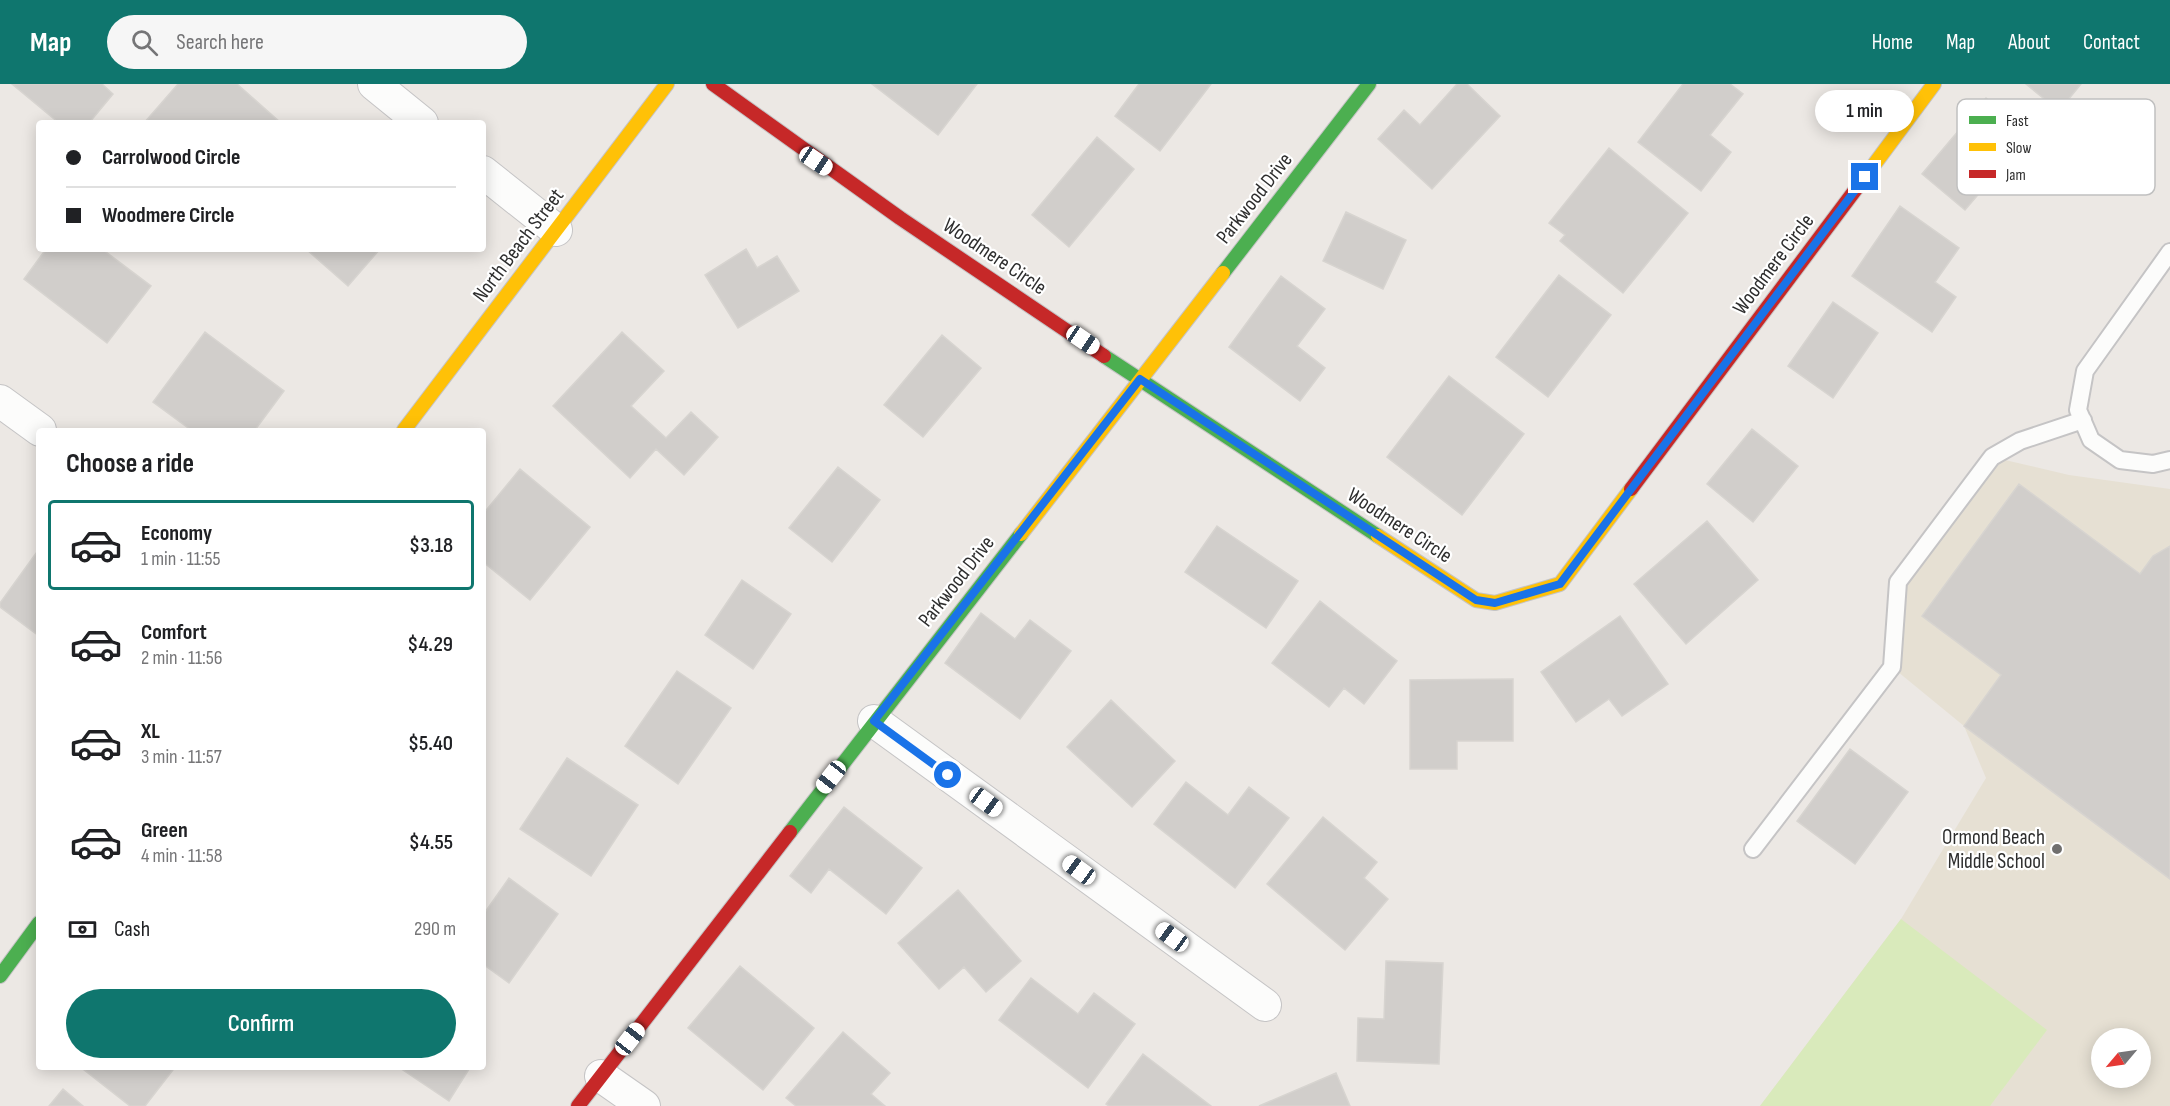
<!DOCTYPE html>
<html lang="en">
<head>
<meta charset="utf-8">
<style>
	body { margin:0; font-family:"Sofia Sans Condensed",sans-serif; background:#f6f6f6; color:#202124; height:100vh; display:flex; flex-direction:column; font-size:22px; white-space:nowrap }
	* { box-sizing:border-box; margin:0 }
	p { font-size:20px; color:#757577 }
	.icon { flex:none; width:33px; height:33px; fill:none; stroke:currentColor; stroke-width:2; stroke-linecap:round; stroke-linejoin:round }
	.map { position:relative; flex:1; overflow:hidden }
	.details { position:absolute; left:36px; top:344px; width:450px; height:642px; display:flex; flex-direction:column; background:#fff; border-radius:6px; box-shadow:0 3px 15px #0003 }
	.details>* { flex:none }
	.top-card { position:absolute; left:36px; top:36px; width:450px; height:132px; border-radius:6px; box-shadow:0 3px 15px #0003; display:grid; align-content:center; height:132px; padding:0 30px; background:#fff }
	.needle { width:39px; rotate:241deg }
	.tools { position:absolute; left:2091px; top:944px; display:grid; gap:12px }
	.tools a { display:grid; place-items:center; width:60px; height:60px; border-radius:50%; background:#fff; box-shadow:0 3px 15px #0003; font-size:30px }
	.end { position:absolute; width:27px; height:27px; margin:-14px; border:8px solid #1a73e8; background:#fff; box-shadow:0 0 0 3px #fff }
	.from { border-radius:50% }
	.bubble { position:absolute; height:42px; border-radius:21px; background:#fff; box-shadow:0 3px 15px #0003; font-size:20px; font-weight:600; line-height:42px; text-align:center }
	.car { position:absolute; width:18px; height:36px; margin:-18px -9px; border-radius:8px; box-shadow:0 0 4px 2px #0007; background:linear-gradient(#fff 24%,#345 0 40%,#fff 0 76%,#345 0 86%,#fff 0) }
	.top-card b { display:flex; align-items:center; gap:21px; height:57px; font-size:22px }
	.top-card b+b { border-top:2px solid #e0e0e0 }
	.top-card i { width:15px; height:15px; background:#202124 }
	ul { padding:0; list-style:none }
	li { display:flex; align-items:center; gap:18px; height:90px; margin:0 12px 9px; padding:0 18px; border:3px solid transparent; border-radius:6px }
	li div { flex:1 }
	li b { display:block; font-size:22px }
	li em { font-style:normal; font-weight:600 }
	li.active { border-color:#0f766e }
	li>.icon { width:54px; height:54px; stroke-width:1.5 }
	h2 { padding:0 30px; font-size:27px; line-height:72px }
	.pay { display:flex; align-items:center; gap:15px; height:66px; padding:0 30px; font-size:22px }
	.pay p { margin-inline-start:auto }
	.action { display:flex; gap:12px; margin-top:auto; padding:12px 30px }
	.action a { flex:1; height:69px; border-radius:36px; background:#0f766e; color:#fff; font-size:24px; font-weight:600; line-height:69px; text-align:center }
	header { display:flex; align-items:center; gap:36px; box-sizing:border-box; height:84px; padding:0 30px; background:#0f766e; color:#fff }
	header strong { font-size:28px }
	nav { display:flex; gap:33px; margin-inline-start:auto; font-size:21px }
	.search { width:420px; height:54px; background:#f6f6f6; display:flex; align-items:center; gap:15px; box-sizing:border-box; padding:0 21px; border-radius:33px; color:#757577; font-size:22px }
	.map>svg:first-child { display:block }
	.education { fill:#e6e0d3; fill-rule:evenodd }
	.pitch { fill:#d9eabb }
	.building { fill:#d1cecb; stroke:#d7d4d0; stroke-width:1.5 }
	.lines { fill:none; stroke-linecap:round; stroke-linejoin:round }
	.lane-casing { stroke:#c5c4c5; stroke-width:20 }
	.street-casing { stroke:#c5c4c5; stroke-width:34 }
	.fast-casing { stroke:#c5c4c5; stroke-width:16 }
	.slow-casing { stroke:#c5c4c5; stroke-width:16 }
	.jam-casing { stroke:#c5c4c5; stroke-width:16 }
	.lane { stroke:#fcfcfb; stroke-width:16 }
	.street { stroke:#fcfcfb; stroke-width:32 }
	.fast { stroke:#4caf50; stroke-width:14 }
	.slow { stroke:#ffc107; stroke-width:14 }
	.jam { stroke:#c62828; stroke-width:14 }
	.route { stroke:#1a73e8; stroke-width:8 }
	.poi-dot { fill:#706f6e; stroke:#fff; stroke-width:2 }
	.labels { text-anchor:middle; stroke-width:4.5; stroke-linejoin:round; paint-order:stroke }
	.street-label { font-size:21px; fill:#2e2e2e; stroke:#fff }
	.poi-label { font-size:21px; fill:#2e2e2e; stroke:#fff; text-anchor:end }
	.key { fill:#fff; stroke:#c0c0c0; stroke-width:1.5 }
	.key-label { font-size:16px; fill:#2e2e2e }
</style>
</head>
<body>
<header>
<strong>Map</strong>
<div class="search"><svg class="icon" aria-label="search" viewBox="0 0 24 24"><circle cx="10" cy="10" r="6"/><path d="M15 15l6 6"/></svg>Search here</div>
<nav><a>Home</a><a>Map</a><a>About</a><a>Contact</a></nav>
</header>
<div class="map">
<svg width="2170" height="1022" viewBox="0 0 2170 1022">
	<rect width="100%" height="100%" fill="#ece8e4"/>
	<path class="education" d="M 1992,373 L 2069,391 L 2170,405 L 2170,1022 L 1760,1022 L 1901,835 L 1986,694 L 1964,642 L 1892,583 L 1898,498 ZM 2102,954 L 2140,954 L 2140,993 L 2102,993 Z"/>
	<path class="pitch" d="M 1901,835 L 2047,946 L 1990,1022 L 1760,1022 Z"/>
	<path class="building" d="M 12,0 L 102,0 L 113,10 L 89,39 L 59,39 Z
		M 178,0 L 237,0 L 281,39 L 144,39 Z
		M 872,0 L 977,0 L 938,51 Z
		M 1139,0 L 1211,0 L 1160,67 L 1115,32 Z
		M 1457,0 L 1467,0 L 1500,32 L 1432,105 L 1378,55 L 1404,26 L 1420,41 Z
		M 1683,0 L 1730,0 L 1743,10 L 1710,51 L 1731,68 L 1701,107 L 1638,58 Z
		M 2026,0 L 2081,0 L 2059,27 Z
		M 1986,14 L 2029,51 L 1965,126 L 1922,90 Z
		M 1097,53 L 1134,85 L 1069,163 L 1032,131 Z
		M 1609,64 L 1688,129 L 1623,209 L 1560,157 L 1565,151 L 1549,139 Z
		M 1900,122 L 1959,164 L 1935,198 L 1956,213 L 1932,248 L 1852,192 Z
		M 1346,128 L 1406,156 L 1383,205 L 1323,177 Z
		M 46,165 L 102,165 L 151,202 L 107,259 L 24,195 Z
		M 306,165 L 380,165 L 348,202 Z
		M 746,165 L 757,184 L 777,172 L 799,207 L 738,244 L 705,191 Z
		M 1559,191 L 1611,231 L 1548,313 L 1496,273 Z
		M 1281,192 L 1325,225 L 1297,262 L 1325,284 L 1300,317 L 1229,263 Z
		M 1833,218 L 1878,249 L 1833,314 L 1788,282 Z
		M 205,248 L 284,307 L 255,346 L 191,346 L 153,318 Z
		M 622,248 L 664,287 L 631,322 L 666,354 L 691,328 L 718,353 L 684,391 L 656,365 L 630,394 L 553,322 Z
		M 942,251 L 981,284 L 923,353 L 884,321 Z
		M 1449,292 L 1524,350 L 1462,431 L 1387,373 Z
		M 1752,345 L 1798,382 L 1753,438 L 1707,400 Z
		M 838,383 L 880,416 L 832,478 L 789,444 Z
		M 520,385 L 590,443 L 530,516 L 483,478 L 483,430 Z
		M 2019,400 L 2140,490 L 2153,472 L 2170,462 L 2170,795 L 1964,642 L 2001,591 L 1922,532 Z
		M 1707,437 L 1758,496 L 1686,560 L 1634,500 Z
		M 1217,442 L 1298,497 L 1266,544 L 1185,488 Z
		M 39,465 L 39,552 L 0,523 L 0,519 Z
		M 742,496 L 791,530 L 753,585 L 705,551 Z
		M 1320,517 L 1397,577 L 1364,620 L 1344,604 L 1329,623 L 1272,579 Z
		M 981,529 L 1015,555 L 1030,536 L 1071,567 L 1020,635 L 945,579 Z
		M 1620,532 L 1668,600 L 1622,632 L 1609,615 L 1576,638 L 1541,588 Z
		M 677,587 L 731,624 L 678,700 L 625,662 Z
		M 1513,595 L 1513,657 L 1457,657 L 1457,685 L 1410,685 L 1410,596 Z
		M 1111,616 L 1175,677 L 1132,723 L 1067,663 Z
		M 1850,665 L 1908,708 L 1855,780 L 1797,737 Z
		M 567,674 L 638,721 L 591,792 L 520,745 Z
		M 1186,698 L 1228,731 L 1249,703 L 1289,734 L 1235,804 L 1154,740 Z
		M 844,723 L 922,784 L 886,830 L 829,785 L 811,809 L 790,792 Z
		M 1323,733 L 1377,778 L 1364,794 L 1388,815 L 1345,866 L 1267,800 Z
		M 509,794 L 558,830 L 509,899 L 483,880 L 483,831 Z
		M 958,806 L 1021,877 L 986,908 L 964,883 L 939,905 L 898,859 Z
		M 1386,877 L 1443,879 L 1439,980 L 1357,977 L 1358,934 L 1384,935 Z
		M 740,882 L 814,944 L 763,1006 L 688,944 Z
		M 1031,894 L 1078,930 L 1094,909 L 1135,940 L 1088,1004 L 999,936 Z
		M 843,948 L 890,989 L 871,1010 L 885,1022 L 796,1022 L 786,1014 Z
		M 1143,970 L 1211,1022 L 1109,1022 L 1106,1020 Z
		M 85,982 L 176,982 L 145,1022 L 130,1022 L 83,985 Z
		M 397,982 L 471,982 L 449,1017 Z
		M 1336,989 L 1350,1022 L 1259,1022 Z
		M 63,1005 L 83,1022 L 49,1022 Z"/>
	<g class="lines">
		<g class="lane-casing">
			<path id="lane" d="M 2170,168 L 2085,287 L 2078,326 L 2091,356 L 2120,376 L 2153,380 L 2170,376
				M 1753,765 L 1892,583 L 1898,498 L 1992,373 L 2020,357 L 2083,336"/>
		</g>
		<g class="street-casing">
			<path id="street" d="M 374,0 L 422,39
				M 483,88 L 556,146
				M 0,317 L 40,346
				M 874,637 L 1265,921
				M 601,992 L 644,1022"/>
		</g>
		<g class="fast-casing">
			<path id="fast" d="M 1223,189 L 1369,0
				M 1104,272 L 1378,452
				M 790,748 L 1021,450
				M 0,892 L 39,839"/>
		</g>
		<g class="slow-casing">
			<path id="slow" d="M 1859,101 L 1934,0
				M 404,346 L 667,0
				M 1021,450 L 1223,189
				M 1378,452 L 1476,516 L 1495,519 L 1560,500 L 1631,405"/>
		</g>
		<g class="jam-casing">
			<path id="jam" d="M 713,0 L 900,134 L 1104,272
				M 1631,405 L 1859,101
				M 578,1022 L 790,748"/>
		</g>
		<use href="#lane" class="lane"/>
		<use href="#street" class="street"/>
		<use href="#fast" class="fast"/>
		<use href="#slow" class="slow"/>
		<use href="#jam" class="jam"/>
	</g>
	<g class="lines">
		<path class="route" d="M 948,691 L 874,637 L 1140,295 L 1476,516 L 1495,519 L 1560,500 L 1865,93"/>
	</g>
	<circle class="poi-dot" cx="2057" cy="765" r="6"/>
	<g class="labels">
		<g class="street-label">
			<text transform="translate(1254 114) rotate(-52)" y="7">Parkwood Drive</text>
			<text transform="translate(518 161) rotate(-53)" y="7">North Beach Street</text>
			<text transform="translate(995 172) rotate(34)" y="7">Woodmere Circle</text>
			<text transform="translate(1773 180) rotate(-53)" y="7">Woodmere Circle</text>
			<text transform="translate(1400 441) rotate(33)" y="7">Woodmere Circle</text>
			<text transform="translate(956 497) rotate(-52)" y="7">Parkwood Drive</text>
		</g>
		<g class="poi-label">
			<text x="2045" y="760">Ormond Beach<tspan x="2045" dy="24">Middle School</tspan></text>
		</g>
	</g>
	<rect x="1957" y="15" width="198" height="96" rx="9" class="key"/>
	<rect x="1969" y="32" width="27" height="8" fill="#4caf50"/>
	<rect x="1969" y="59" width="27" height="8" fill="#ffc107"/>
	<rect x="1969" y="86" width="27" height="8" fill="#c62828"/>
	<g class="key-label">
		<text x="2006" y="42">Fast</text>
		<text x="2006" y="69">Slow</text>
		<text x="2006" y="96">Jam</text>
	</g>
</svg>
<div class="tools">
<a><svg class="needle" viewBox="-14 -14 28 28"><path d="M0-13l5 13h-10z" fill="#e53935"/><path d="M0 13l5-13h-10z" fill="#757577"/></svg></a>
</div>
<i class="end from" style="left:948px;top:691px"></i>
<i class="end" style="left:1865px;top:93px"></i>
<div class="bubble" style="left:1815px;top:6px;width:99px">1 min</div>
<i class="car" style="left:816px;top:77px;rotate:124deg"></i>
<i class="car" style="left:1083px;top:256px;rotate:124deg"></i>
<i class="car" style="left:831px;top:693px;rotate:218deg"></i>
<i class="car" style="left:986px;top:718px;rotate:126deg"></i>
<i class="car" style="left:1079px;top:786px;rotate:306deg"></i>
<i class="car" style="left:1172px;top:853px;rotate:306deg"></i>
<i class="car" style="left:630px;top:955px;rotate:38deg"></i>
<div class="top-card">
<b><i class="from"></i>Carrolwood Circle</b>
<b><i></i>Woodmere Circle</b>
</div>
<section class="details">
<h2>Choose a ride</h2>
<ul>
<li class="active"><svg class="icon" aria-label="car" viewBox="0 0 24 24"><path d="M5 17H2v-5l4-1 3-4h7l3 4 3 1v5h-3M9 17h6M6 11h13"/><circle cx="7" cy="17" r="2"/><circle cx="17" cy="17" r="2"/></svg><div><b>Economy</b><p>1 min · 11:55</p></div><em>$3.18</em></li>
<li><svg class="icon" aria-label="car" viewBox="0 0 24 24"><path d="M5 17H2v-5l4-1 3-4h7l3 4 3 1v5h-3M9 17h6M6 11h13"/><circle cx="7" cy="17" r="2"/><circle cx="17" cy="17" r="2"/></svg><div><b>Comfort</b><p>2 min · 11:56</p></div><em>$4.29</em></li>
<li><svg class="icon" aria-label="car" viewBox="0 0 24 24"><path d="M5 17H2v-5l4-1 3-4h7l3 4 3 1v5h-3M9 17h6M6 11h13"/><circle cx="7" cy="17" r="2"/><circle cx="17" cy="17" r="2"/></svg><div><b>XL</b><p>3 min · 11:57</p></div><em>$5.40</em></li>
<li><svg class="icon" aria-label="car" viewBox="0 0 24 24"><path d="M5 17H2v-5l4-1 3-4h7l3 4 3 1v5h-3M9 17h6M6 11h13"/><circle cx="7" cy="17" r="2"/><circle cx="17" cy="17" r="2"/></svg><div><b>Green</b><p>4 min · 11:58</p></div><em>$4.55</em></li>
</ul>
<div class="pay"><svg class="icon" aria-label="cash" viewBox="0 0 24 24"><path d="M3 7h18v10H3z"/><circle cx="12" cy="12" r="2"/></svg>Cash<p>290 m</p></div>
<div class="action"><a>Confirm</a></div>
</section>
</div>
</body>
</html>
